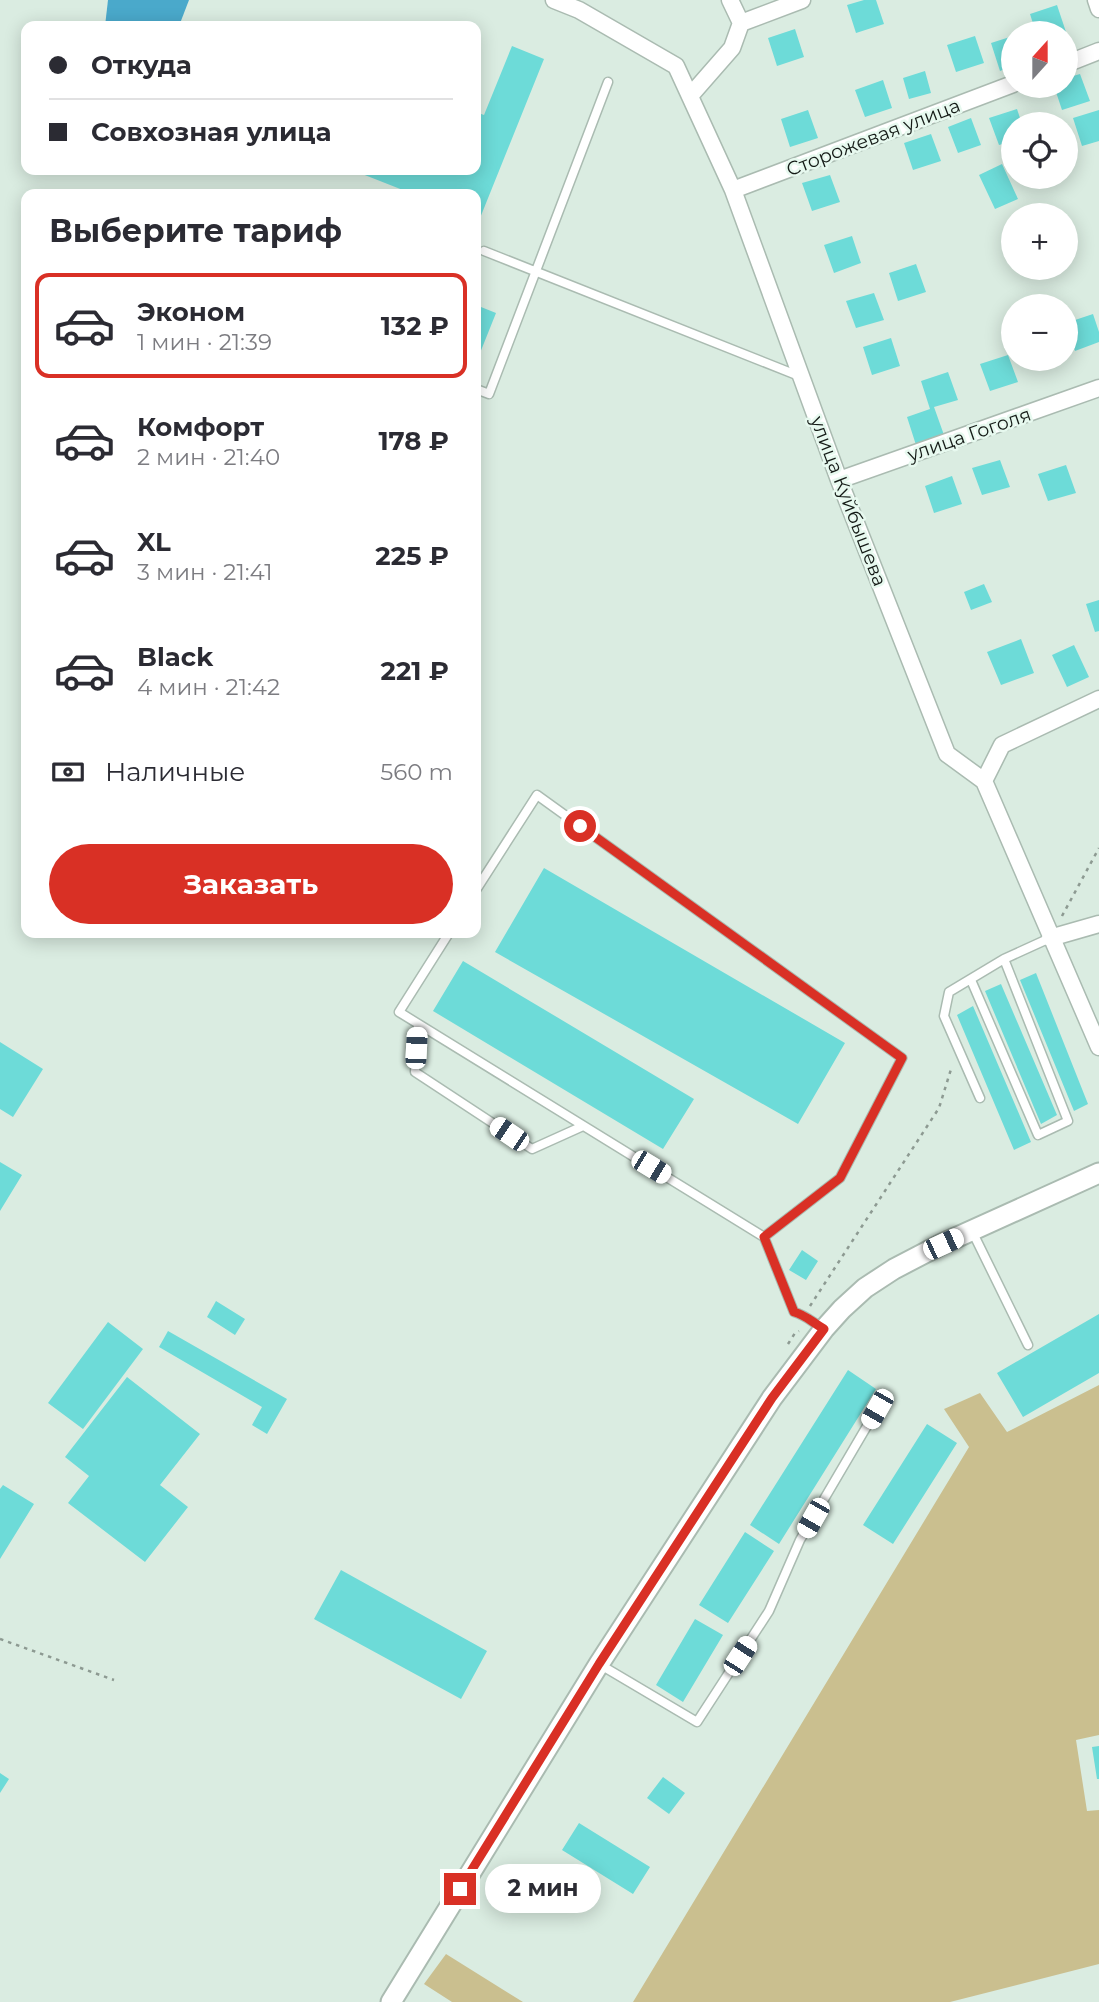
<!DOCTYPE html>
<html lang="ru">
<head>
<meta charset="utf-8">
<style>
	body { margin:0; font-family:Montserrat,sans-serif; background:#f2f2f3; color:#2b2b33; height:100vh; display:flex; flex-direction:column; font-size:26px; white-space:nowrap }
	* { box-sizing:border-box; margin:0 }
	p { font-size:23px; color:#7c7c81 }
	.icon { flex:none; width:38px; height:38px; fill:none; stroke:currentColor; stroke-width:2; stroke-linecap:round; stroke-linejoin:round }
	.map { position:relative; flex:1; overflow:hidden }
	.side { position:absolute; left:21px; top:189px; width:460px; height:749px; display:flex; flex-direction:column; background:#fff; border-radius:14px; box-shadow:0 4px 18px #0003 }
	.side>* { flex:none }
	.guide { position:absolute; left:21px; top:21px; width:460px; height:154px; border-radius:14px; box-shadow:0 4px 18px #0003; display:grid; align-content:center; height:154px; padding:0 28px; background:#fff }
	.needle { width:46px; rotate:21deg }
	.controls { position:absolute; left:1001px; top:21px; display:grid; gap:14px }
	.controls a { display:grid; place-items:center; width:77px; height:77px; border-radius:50%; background:#fff; box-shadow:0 4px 18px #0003; font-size:35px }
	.end { position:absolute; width:32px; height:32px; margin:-16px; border:9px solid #d93025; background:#fff; box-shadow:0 0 0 4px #fff }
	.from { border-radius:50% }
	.bubble { position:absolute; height:49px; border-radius:24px; background:#fff; box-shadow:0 4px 18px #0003; font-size:23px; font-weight:700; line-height:49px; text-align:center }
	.car { position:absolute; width:21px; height:42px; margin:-21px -10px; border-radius:9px; box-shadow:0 0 5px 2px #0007; background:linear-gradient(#fff 24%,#345 0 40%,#fff 0 76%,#345 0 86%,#fff 0) }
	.guide b { display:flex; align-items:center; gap:24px; height:66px; font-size:26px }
	.guide b+b { border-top:2px solid #e1e1e2 }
	.guide i { width:18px; height:18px; background:#2b2b33 }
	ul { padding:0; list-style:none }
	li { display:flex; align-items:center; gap:21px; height:105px; margin:0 14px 10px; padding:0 14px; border:4px solid transparent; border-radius:14px }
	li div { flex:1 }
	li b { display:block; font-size:26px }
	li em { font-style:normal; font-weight:700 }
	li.selected { border-color:#d93025 }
	li>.icon { width:63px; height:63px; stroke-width:1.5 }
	h2 { padding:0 28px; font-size:32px; line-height:84px }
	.pay { display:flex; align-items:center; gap:18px; height:77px; padding:0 28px; font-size:26px }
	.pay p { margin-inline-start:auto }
	.primary-button { display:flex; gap:14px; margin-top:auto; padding:14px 28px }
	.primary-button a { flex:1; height:80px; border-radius:42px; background:#d93025; color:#fff; font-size:28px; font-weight:700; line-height:80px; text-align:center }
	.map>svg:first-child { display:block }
	.green { fill:#cabf8f }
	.water { fill:#4aa9cb }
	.building { fill:#6ddbd8 }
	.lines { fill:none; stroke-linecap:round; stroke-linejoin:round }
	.service-casing { stroke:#aabbb1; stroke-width:11 }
	.minor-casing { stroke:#aabbb1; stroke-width:19 }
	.tertiary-casing { stroke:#aabbb1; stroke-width:23 }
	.path { stroke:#8d9a92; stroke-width:2.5; stroke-dasharray:3.5 5; stroke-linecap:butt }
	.service { stroke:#fff; stroke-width:8 }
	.minor { stroke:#fff; stroke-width:16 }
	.tertiary { stroke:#fff; stroke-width:19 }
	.route { stroke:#d93025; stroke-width:9 }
	.labels { text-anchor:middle; stroke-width:5; stroke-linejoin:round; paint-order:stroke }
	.street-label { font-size:19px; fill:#141a16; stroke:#e7f9ef }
</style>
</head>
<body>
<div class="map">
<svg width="1099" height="2002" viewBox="0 0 1099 2002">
	<rect width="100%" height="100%" fill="#daece1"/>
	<path class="green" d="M 1099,1385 L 1099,1735 L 1076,1740 L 1087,1811 L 1099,1810 L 1099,1964 L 950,2002 L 633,2002 L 969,1447 L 944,1409 L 980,1393 L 1007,1432 Z
		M 446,1954 L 523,2002 L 452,2002 L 424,1984 Z"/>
	<path class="water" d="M 108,0 L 189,0 L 179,26 L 105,26 Z"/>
	<path class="building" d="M 864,0 L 876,0 L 884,24 L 856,33 L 847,5 Z
		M 1057,5 L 1066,32 L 1036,33 L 1030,14 Z
		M 795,29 L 804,57 L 777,66 L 768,38 Z
		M 975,36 L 984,63 L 956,72 L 947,45 Z
		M 1013,36 L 1013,66 L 1000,71 L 991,43 Z
		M 512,46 L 544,59 L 476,228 L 476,194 L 413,194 L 352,170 L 476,170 L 476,112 L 484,115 Z
		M 925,71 L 931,93 L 909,99 L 903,78 Z
		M 1080,74 L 1090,101 L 1062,110 L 1054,86 L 1066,86 L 1066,78 Z
		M 883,80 L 892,108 L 865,117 L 855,90 Z
		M 1017,109 L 1022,124 L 1013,124 L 1013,141 L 999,145 L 989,118 Z
		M 808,110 L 818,138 L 790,147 L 781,119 Z
		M 1099,110 L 1099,141 L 1082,146 L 1073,118 Z
		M 971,118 L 981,145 L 958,153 L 948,127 Z
		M 931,134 L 941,161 L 913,170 L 904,143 Z
		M 1002,164 L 1018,199 L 995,209 L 979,175 Z
		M 830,175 L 840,202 L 812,211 L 802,183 Z
		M 852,236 L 861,263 L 834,273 L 824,245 Z
		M 916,264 L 926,292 L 898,301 L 889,273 Z
		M 874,293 L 884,320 L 856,328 L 846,301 Z
		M 476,305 L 496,313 L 476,363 Z
		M 1093,314 L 1099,332 L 1099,342 L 1075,351 L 1066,323 Z
		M 891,338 L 900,366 L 872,375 L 863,347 Z
		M 1008,355 L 1018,382 L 990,391 L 980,364 Z
		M 948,372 L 958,400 L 934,407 L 944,435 L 916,445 L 907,417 L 930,409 L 921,381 Z
		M 1000,460 L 1010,487 L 982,495 L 972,468 Z
		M 1066,465 L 1076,493 L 1048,501 L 1038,474 Z
		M 952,476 L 962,504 L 934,513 L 925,486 Z
		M 984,584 L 992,602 L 971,610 L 964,592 Z
		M 1099,600 L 1099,631 L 1095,632 L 1086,604 Z
		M 1021,639 L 1034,673 L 1001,685 L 987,652 Z
		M 1074,645 L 1089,677 L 1067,687 L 1052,655 Z
		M 544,868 L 845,1043 L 798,1124 L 495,952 Z
		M 463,961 L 694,1099 L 663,1149 L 433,1011 Z
		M 1036,973 L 1088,1104 L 1074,1111 L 1020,980 Z
		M 1001,984 L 1057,1115 L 1041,1124 L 985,991 Z
		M 973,1006 L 1031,1142 L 1014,1150 L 957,1015 Z
		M 0,1042 L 43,1069 L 13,1117 L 0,1109 Z
		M 0,1162 L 22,1175 L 0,1211 Z
		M 802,1250 L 818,1261 L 806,1280 L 789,1270 Z
		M 216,1301 L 245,1319 L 235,1335 L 207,1317 Z
		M 1099,1314 L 1099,1373 L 1023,1417 L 997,1373 Z
		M 108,1322 L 143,1349 L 83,1429 L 48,1403 Z
		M 168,1331 L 287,1399 L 267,1434 L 252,1425 L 262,1407 L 159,1347 Z
		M 848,1370 L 876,1389 L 779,1544 L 750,1525 Z
		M 127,1377 L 200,1434 L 160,1485 L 188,1507 L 145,1562 L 68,1503 L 89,1476 L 65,1457 Z
		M 927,1424 L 957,1443 L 893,1544 L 863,1525 Z
		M 3,1485 L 34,1504 L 0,1559 L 0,1489 Z
		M 745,1532 L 774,1551 L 728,1623 L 699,1605 Z
		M 341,1570 L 487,1651 L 461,1699 L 314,1619 Z
		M 695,1619 L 723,1635 L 683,1702 L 656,1685 Z
		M 1099,1746 L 1099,1779 L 1097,1779 L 1092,1747 Z
		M 0,1773 L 9,1779 L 0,1793 Z
		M 663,1777 L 685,1793 L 669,1814 L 647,1798 Z
		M 579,1823 L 650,1867 L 633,1894 L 562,1850 Z"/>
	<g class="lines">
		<g class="service-casing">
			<path id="service" d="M 484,251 L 799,376
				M 476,389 L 489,394 L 608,82
				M 476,890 L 537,795 L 902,1058 L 840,1178 L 764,1237
				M 449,933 L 399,1012 L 764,1237 L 794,1312 C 806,1315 813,1323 824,1329
				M 971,980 L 1038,1135 L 1068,1121 L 1004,959
				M 418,1024 L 415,1072 L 532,1149 L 583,1126
				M 980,1098 L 944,1016 L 949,992 L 1004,959 L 1050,938
				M 972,1231 L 1028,1345
				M 599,1664 L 697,1722 L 769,1611 L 800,1540 L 877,1409"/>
		</g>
		<g class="minor-casing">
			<path id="minor" d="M 554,0 L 579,10 L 676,66 L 733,190 L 839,480 L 947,754 L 984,781 L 1099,1047
				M 730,0 L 741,23
				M 1096,0 L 1099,9
				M 1066,64 L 1099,51
				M 690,96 L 732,48 L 741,23 L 802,0
				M 733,190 L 1013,84
				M 839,480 L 1099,388
				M 984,781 L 1002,745 L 1099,699
				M 1050,938 L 1099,924"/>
		</g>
		<g class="tertiary-casing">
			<path id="tertiary" d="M 391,2002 L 599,1664 L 772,1398 L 824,1329 L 842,1309 L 865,1288 L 894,1269 L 942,1244 L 1099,1173"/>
		</g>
		<path class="path" d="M 1062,916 L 1099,848
			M 810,1306 L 939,1108 L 952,1066
			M 788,1344 L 795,1333 L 799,1331
			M 0,1639 L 114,1680"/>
		<use href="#service" class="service"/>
		<use href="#minor" class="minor"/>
		<use href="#tertiary" class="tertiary"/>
	</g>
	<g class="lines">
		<path class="route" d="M 460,1889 L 599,1664 L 772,1398 L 824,1329 C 813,1323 806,1315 794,1312 L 764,1237 L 840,1178 L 902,1058 L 580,826"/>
	</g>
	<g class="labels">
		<g class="street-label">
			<text transform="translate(873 137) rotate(-21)" y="7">Сторожевая улица</text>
			<text transform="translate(969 434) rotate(-19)" y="7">улица Гоголя</text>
			<text transform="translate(849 501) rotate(69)" y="7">улица Куйбышева</text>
		</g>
	</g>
</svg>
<div class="controls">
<a><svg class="needle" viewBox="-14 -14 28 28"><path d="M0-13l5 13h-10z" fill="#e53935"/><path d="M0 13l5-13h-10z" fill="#7c7c81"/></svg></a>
<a><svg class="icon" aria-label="locate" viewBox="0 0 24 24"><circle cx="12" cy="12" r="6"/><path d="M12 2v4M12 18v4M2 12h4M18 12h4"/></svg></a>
<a>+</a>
<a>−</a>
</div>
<i class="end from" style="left:580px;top:826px"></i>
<i class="end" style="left:460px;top:1889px"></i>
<div class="bubble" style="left:485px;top:1864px;width:116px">2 мин</div>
<i class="car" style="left:416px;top:1048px;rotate:3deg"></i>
<i class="car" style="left:509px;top:1134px;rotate:304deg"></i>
<i class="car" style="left:651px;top:1167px;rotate:121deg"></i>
<i class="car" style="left:943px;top:1244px;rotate:65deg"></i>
<i class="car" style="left:877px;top:1409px;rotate:210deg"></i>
<i class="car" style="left:813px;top:1518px;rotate:210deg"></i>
<i class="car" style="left:740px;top:1656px;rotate:33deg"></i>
<div class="guide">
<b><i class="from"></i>Откуда</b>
<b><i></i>Совхозная улица</b>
</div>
<section class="side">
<h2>Выберите тариф</h2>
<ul>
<li class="selected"><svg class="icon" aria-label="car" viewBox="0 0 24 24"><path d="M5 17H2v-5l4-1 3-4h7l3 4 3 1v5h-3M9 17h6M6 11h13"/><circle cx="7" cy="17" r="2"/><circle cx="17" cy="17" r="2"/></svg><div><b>Эконом</b><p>1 мин · 21:39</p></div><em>132 ₽</em></li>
<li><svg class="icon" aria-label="car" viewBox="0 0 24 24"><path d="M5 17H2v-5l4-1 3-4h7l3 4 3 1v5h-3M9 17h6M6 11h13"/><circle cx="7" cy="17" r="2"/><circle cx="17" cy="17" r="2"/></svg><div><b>Комфорт</b><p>2 мин · 21:40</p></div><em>178 ₽</em></li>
<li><svg class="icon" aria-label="car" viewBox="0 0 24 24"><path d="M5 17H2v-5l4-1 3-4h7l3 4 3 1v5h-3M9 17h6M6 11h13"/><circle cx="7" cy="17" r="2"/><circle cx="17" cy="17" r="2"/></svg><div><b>XL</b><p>3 мин · 21:41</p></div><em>225 ₽</em></li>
<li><svg class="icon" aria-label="car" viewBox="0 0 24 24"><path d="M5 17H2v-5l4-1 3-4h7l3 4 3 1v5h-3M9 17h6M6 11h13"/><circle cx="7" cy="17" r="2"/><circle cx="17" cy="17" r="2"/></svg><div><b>Black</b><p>4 мин · 21:42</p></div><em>221 ₽</em></li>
</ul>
<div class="pay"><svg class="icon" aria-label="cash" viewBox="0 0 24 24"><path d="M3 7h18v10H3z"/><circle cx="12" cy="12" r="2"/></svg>Наличные<p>560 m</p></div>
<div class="primary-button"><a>Заказать</a></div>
</section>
</div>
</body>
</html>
